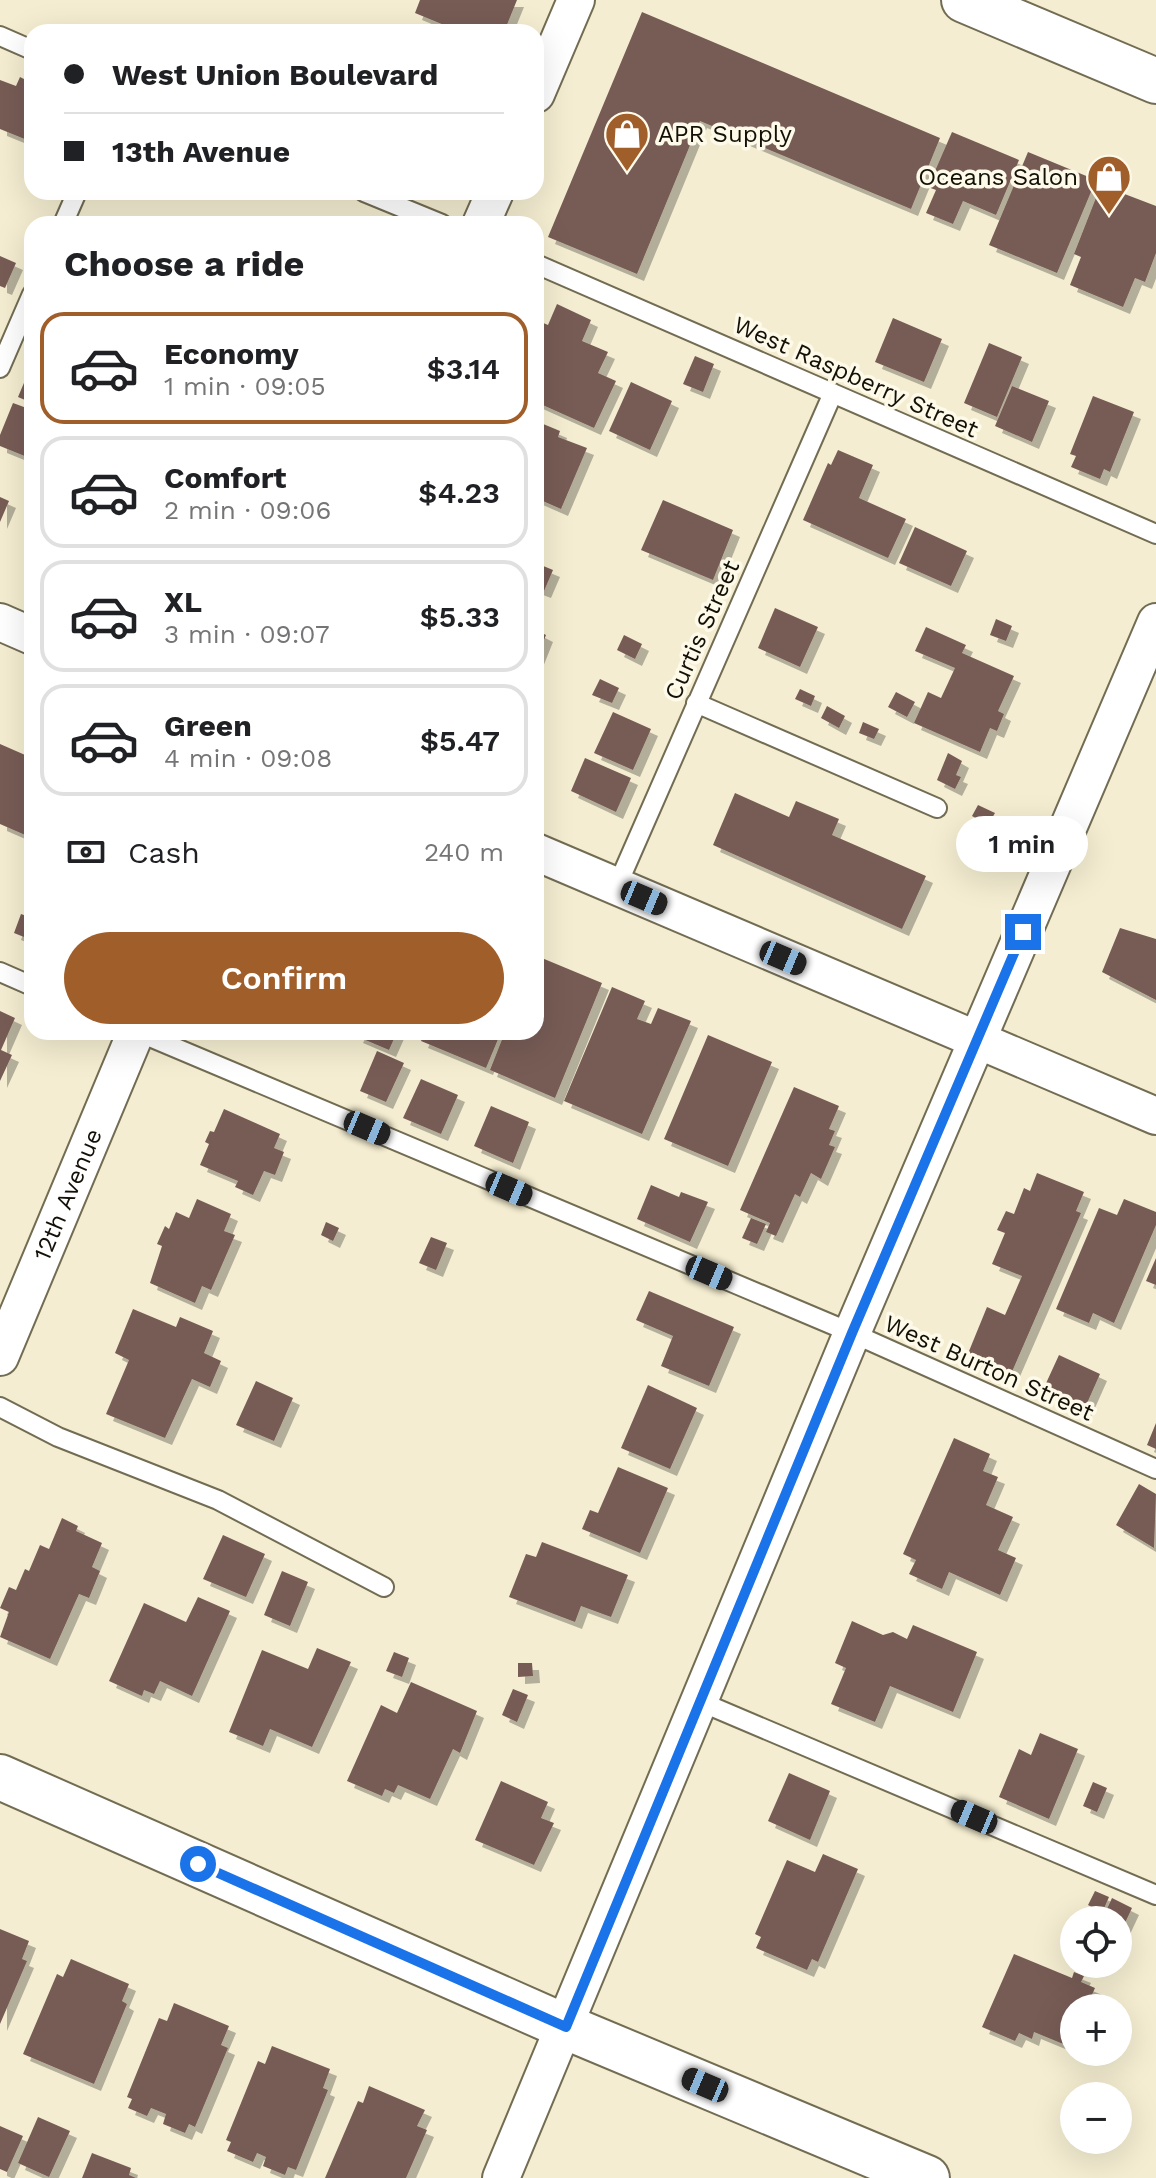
<!DOCTYPE html>
<html lang="en">
<head>
<meta charset="utf-8">
<style>
	body { margin:0; font-family:"Work Sans",sans-serif; background:#f6f6f6; color:#202124; height:100vh; display:flex; flex-direction:column; font-size:30px; white-space:nowrap }
	* { box-sizing:border-box; margin:0 }
	p { font-size:26px; color:#757577 }
	.icon { flex:none; width:44px; height:44px; fill:none; stroke:currentColor; stroke-width:2; stroke-linecap:round; stroke-linejoin:round }
	.map { position:relative; flex:1; overflow:hidden }
	.details { position:absolute; left:24px; top:216px; width:520px; height:824px; display:flex; flex-direction:column; background:#fff; border-radius:24px; box-shadow:0 8px 32px #0002 }
	.details>* { flex:none }
	.guide { position:absolute; left:24px; top:24px; width:520px; height:176px; border-radius:24px; box-shadow:0 8px 32px #0002; display:grid; align-content:center; height:176px; padding:0 40px; background:#fff }
	.fabs { position:absolute; left:1060px; top:1906px; display:grid; gap:16px }
	.fabs a { display:grid; place-items:center; width:72px; height:72px; border-radius:50%; background:#fff; box-shadow:0 8px 32px #0002; font-size:40px }
	.end { position:absolute; width:36px; height:36px; margin:-18px; border:10px solid #1a73e8; background:#fff; box-shadow:0 0 0 4px #fff }
	.from { border-radius:50% }
	.bubble { position:absolute; height:56px; border-radius:28px; background:#fff; box-shadow:0 8px 32px #0002; font-size:26px; font-weight:600; line-height:56px; text-align:center }
	.car { position:absolute; width:24px; height:48px; margin:-24px -12px; border-radius:10px; box-shadow:0 0 6px 2px #0007; background:linear-gradient(#222 24%,#8ab4d8 0 40%,#222 0 76%,#8ab4d8 0 86%,#222 0) }
	.guide b { display:flex; align-items:center; gap:28px; height:76px; font-size:30px }
	.guide b+b { border-top:2px solid #e0e0e0 }
	.guide i { width:20px; height:20px; background:#202124 }
	ul { padding:0; list-style:none }
	li { display:flex; align-items:center; gap:24px; height:112px; margin:0 16px 12px; padding:0 24px; border:4px solid #e0e0e0; border-radius:24px }
	li div { flex:1 }
	li b { display:block; font-size:30px }
	li em { font-style:normal; font-weight:600 }
	li.current { border-color:#a05f2a }
	li>.icon { width:72px; height:72px; stroke-width:1.5 }
	h2 { padding:0 40px; font-size:36px; line-height:96px }
	.pay { display:flex; align-items:center; gap:20px; height:88px; padding:0 40px; font-size:30px }
	.pay p { margin-inline-start:auto }
	.action { display:flex; gap:16px; margin-top:auto; padding:16px 40px }
	.action a { flex:1; height:92px; border-radius:48px; background:#a05f2a; color:#fff; font-size:32px; font-weight:600; line-height:92px; text-align:center }
	.map>svg:first-child { display:block }
	.building { fill:#775c55; filter:url(#shadow) }
	.lines { fill:none; stroke-linecap:round; stroke-linejoin:round }
	.lane-casing { stroke:#726c53; stroke-width:22 }
	.street-casing { stroke:#726c53; stroke-width:40 }
	.primary-casing { stroke:#726c53; stroke-width:48 }
	.lane { stroke:#fff; stroke-width:18 }
	.street { stroke:#fff; stroke-width:36 }
	.primary { stroke:#fff; stroke-width:44 }
	.route { stroke:#1a73e8; stroke-width:10 }
	.labels { text-anchor:middle; stroke-width:7; stroke-linejoin:round; paint-order:stroke }
	.poi-label { font-size:24px; fill:#131007; stroke:#fefae9; text-anchor:start }
	.street-label { font-size:24px; fill:#131007; stroke:#fefae9 }
</style>
</head>
<body>
<div class="map">
<svg width="1156" height="2178" viewBox="0 0 1156 2178">
	<defs>
		<filter id="shadow"><feDropShadow dx="7" dy="7" stdDeviation="0" flood-color="#0004"/></filter>
	</defs>
	<rect width="100%" height="100%" fill="#f4edd1"/>
	<path class="building" d="M 420,0 L 517,0 L 504,32 L 461,32 L 415,13 Z
		M 642,12 L 940,138 L 911,209 L 700,121 L 637,274 L 548,237 Z
		M 20,77 L 32,83 L 32,142 L 0,129 L 0,80 L 16,86 Z
		M 952,132 L 1019,160 L 996,215 L 963,201 L 953,224 L 926,213 L 936,190 L 928,187 Z
		M 1028,152 L 1096,180 L 1057,273 L 989,245 Z
		M 1101,185 L 1156,206 L 1156,253 L 1145,282 L 1135,278 L 1123,307 L 1070,285 L 1081,257 L 1074,254 Z
		M 0,256 L 16,263 L 5,288 L 0,286 Z
		M 557,304 L 591,320 L 582,341 L 608,352 L 598,373 L 616,381 L 594,428 L 536,402 L 536,333 L 541,322 L 548,325 Z
		M 893,318 L 942,339 L 924,382 L 875,362 Z
		M 989,343 L 1022,357 L 997,417 L 964,403 Z
		M 695,356 L 714,364 L 703,392 L 683,384 Z
		M 32,364 L 32,403 L 18,397 Z
		M 631,382 L 672,401 L 650,450 L 609,431 Z
		M 1012,386 L 1049,401 L 1032,442 L 995,426 Z
		M 1093,396 L 1134,412 L 1110,472 L 1104,469 L 1100,479 L 1071,467 L 1076,456 L 1070,454 Z
		M 13,403 L 32,410 L 32,459 L 0,446 L 0,435 Z
		M 536,421 L 560,431 L 558,437 L 587,448 L 561,509 L 536,498 Z
		M 838,450 L 873,465 L 859,498 L 906,519 L 888,558 L 803,520 L 828,463 L 831,465 Z
		M 0,497 L 9,501 L 0,522 Z
		M 663,500 L 733,530 L 713,580 L 641,550 Z
		M 915,527 L 967,551 L 951,586 L 899,563 Z
		M 536,563 L 553,570 L 544,591 L 536,588 Z
		M 775,608 L 818,627 L 800,667 L 758,648 Z
		M 996,619 L 1012,626 L 1006,641 L 990,635 Z
		M 926,627 L 966,645 L 962,653 L 1014,676 L 998,711 L 1004,714 L 997,731 L 990,728 L 980,752 L 914,723 L 928,692 L 941,698 L 955,668 L 915,651 Z
		M 536,630 L 546,635 L 536,660 Z
		M 624,635 L 642,644 L 635,659 L 617,650 Z
		M 600,679 L 619,688 L 612,703 L 592,695 Z
		M 800,689 L 815,696 L 811,706 L 795,699 Z
		M 896,692 L 915,702 L 907,717 L 888,707 Z
		M 827,706 L 845,716 L 839,728 L 821,718 Z
		M 613,712 L 651,729 L 633,770 L 594,753 Z
		M 863,722 L 879,729 L 874,739 L 859,733 Z
		M 0,744 L 32,758 L 32,838 L 0,824 Z
		M 948,753 L 962,761 L 956,775 L 961,777 L 955,789 L 937,780 Z
		M 585,758 L 631,778 L 616,812 L 571,791 Z
		M 735,793 L 789,817 L 796,801 L 839,819 L 832,835 L 926,876 L 902,929 L 713,845 Z
		M 978,805 L 995,813 L 988,825 L 972,816 Z
		M 21,914 L 32,918 L 24,937 L 14,933 Z
		M 1120,928 L 1156,939 L 1156,1000 L 1102,972 Z
		M 537,956 L 602,983 L 555,1098 L 490,1070 L 505,1032 L 536,1032 Z
		M 612,987 L 645,1001 L 637,1019 L 651,1024 L 658,1008 L 691,1021 L 642,1134 L 564,1101 Z
		M 0,1011 L 15,1018 L 1,1050 L 12,1055 L 0,1081 Z
		M 358,1032 L 397,1032 L 389,1050 L 356,1036 Z
		M 425,1032 L 501,1032 L 486,1068 L 421,1041 Z
		M 708,1035 L 772,1062 L 728,1166 L 664,1139 Z
		M 377,1051 L 404,1063 L 386,1102 L 360,1091 Z
		M 421,1079 L 458,1095 L 441,1134 L 403,1118 Z
		M 794,1087 L 839,1106 L 829,1129 L 835,1131 L 829,1145 L 835,1147 L 821,1179 L 811,1173 L 800,1197 L 795,1194 L 776,1236 L 766,1232 L 770,1223 L 740,1210 Z
		M 491,1106 L 529,1122 L 513,1163 L 474,1146 Z
		M 224,1109 L 280,1134 L 274,1148 L 284,1152 L 275,1175 L 264,1171 L 253,1195 L 235,1187 L 238,1181 L 200,1165 L 209,1144 L 205,1142 L 210,1131 L 214,1132 Z
		M 1037,1173 L 1084,1192 L 1076,1211 L 1081,1213 L 1011,1374 L 967,1356 L 987,1307 L 1005,1315 L 1022,1276 L 992,1264 L 1005,1233 L 997,1230 L 1006,1211 L 1014,1214 L 1024,1188 L 1030,1191 Z
		M 651,1185 L 679,1197 L 681,1192 L 708,1202 L 690,1242 L 637,1219 Z
		M 197,1199 L 231,1214 L 224,1231 L 235,1235 L 211,1290 L 202,1286 L 195,1303 L 150,1283 L 162,1246 L 157,1244 L 165,1226 L 169,1229 L 176,1212 L 189,1218 Z
		M 1124,1199 L 1156,1212 L 1156,1225 L 1114,1323 L 1093,1313 L 1089,1323 L 1056,1309 L 1099,1208 L 1117,1215 Z
		M 751,1218 L 766,1224 L 757,1244 L 742,1238 Z
		M 326,1222 L 339,1228 L 333,1241 L 321,1235 Z
		M 431,1237 L 447,1243 L 436,1270 L 419,1263 Z
		M 1156,1258 L 1156,1285 L 1146,1281 Z
		M 649,1291 L 734,1327 L 709,1386 L 661,1366 L 673,1336 L 636,1320 Z
		M 133,1309 L 176,1327 L 180,1317 L 213,1331 L 204,1353 L 221,1361 L 210,1387 L 192,1379 L 165,1438 L 106,1414 L 129,1360 L 115,1353 Z
		M 1059,1355 L 1100,1374 L 1084,1410 L 1042,1392 Z
		M 256,1381 L 293,1398 L 274,1441 L 236,1425 Z
		M 648,1385 L 697,1408 L 670,1469 L 621,1448 Z
		M 1156,1423 L 1156,1449 L 1147,1445 Z
		M 954,1438 L 990,1454 L 983,1471 L 998,1477 L 986,1505 L 1013,1517 L 998,1550 L 1016,1558 L 1000,1595 L 949,1572 L 942,1589 L 909,1574 L 916,1560 L 903,1554 Z
		M 618,1467 L 668,1488 L 640,1553 L 582,1529 L 590,1510 L 598,1513 Z
		M 1139,1484 L 1156,1494 L 1154,1548 L 1116,1525 Z
		M 62,1518 L 78,1526 L 76,1531 L 102,1543 L 92,1567 L 100,1571 L 89,1598 L 79,1594 L 50,1659 L 0,1637 L 9,1612 L 0,1608 L 9,1587 L 16,1590 L 25,1569 L 29,1571 L 40,1545 L 49,1549 Z
		M 223,1535 L 265,1554 L 246,1597 L 203,1579 Z
		M 542,1542 L 628,1575 L 611,1617 L 581,1606 L 575,1622 L 509,1597 L 526,1554 L 536,1557 Z
		M 282,1571 L 308,1582 L 290,1626 L 264,1615 Z
		M 198,1597 L 230,1611 L 192,1696 L 160,1681 L 154,1694 L 144,1690 L 142,1696 L 109,1681 L 144,1603 L 186,1622 Z
		M 852,1621 L 883,1635 L 893,1632 L 907,1639 L 913,1625 L 977,1652 L 953,1712 L 890,1686 L 875,1722 L 831,1704 L 846,1668 L 835,1663 Z
		M 317,1648 L 351,1662 L 312,1747 L 270,1729 L 263,1746 L 229,1732 L 262,1650 L 308,1669 Z
		M 394,1652 L 409,1658 L 402,1677 L 386,1671 Z
		M 518,1663 L 532,1663 L 533,1676 L 518,1677 Z
		M 411,1682 L 477,1711 L 460,1753 L 453,1749 L 430,1799 L 398,1785 L 394,1793 L 385,1789 L 382,1796 L 347,1781 L 381,1705 L 397,1713 Z
		M 513,1689 L 528,1695 L 517,1722 L 502,1715 Z
		M 1040,1733 L 1078,1749 L 1049,1819 L 999,1797 L 1019,1749 L 1031,1755 Z
		M 789,1773 L 830,1791 L 810,1840 L 768,1821 Z
		M 501,1781 L 548,1802 L 541,1818 L 554,1823 L 534,1865 L 475,1840 Z
		M 1093,1782 L 1107,1788 L 1097,1812 L 1083,1806 Z
		M 823,1854 L 858,1869 L 818,1962 L 812,1959 L 807,1970 L 756,1948 L 761,1937 L 755,1934 L 787,1860 L 815,1872 Z
		M 1095,1891 L 1109,1897 L 1102,1913 L 1088,1905 Z
		M 1112,1898 L 1132,1908 L 1118,1938 L 1118,1920 L 1102,1920 Z
		M 0,1929 L 29,1941 L 22,1959 L 27,1961 L 0,2024 Z
		M 1014,1954 L 1072,1978 L 1074,1972 L 1084,1976 L 1081,1982 L 1095,1988 L 1086,2008 L 1074,2008 L 1074,2034 L 1068,2046 L 1034,2032 L 1032,2039 L 1019,2033 L 1015,2041 L 982,2027 Z
		M 71,1959 L 129,1984 L 122,2001 L 127,2004 L 94,2084 L 23,2054 L 57,1974 L 63,1977 Z
		M 174,2003 L 229,2026 L 221,2045 L 228,2048 L 195,2127 L 189,2124 L 185,2133 L 163,2124 L 166,2114 L 151,2108 L 147,2116 L 128,2108 L 132,2099 L 127,2097 L 159,2018 L 167,2021 Z
		M 272,2046 L 330,2069 L 323,2088 L 328,2090 L 296,2170 L 288,2167 L 285,2175 L 263,2166 L 266,2157 L 257,2153 L 253,2162 L 227,2151 L 231,2142 L 226,2140 L 258,2061 L 265,2064 Z
		M 369,2086 L 425,2110 L 417,2126 L 427,2130 L 406,2178 L 325,2178 L 358,2101 L 363,2103 Z
		M 38,2117 L 70,2131 L 49,2177 L 18,2163 Z
		M 0,2126 L 23,2136 L 7,2172 L 0,2169 Z
		M 92,2153 L 131,2168 L 129,2175 L 136,2178 L 82,2178 Z"/>
	<g class="lines">
		<g class="lane-casing">
			<path id="lane" d="M 0,36 L 32,50
				M 364,192 L 442,224
				M 63,224 L 77,192
				M 536,264 L 1156,534
				M 0,368 L 32,294
				M 696,703 L 937,808
				M 617,886 L 833,393
				M 0,972 L 32,986
				M 138,1032 L 852,1333 L 1156,1469
				M 0,1407 L 58,1437 L 218,1500 L 384,1587
				M 701,1702 L 1156,1895"/>
		</g>
		<g class="street-casing">
			<g id="street">
				<path d="M 536,94 L 576,0"/>
				<path d="M 481,224 L 495,192"/>
				<path d="M 0,622 L 32,636"/>
				<path d="M 536,852 L 1156,1116"/>
				<path id="s1" d="M 0,1357 L 136,1032"/>
				<path d="M 501,2178 L 852,1333 L 1156,622"/>
			</g>
		</g>
		<g class="primary-casing">
			<path id="primary" d="M 964,0 L 1156,81
				M 0,1777 L 566,2027 L 927,2178"/>
		</g>
		<use href="#lane" class="lane"/>
		<use href="#street" class="street"/>
		<use href="#primary" class="primary"/>
	</g>
	<g class="lines">
		<path class="route" d="M 198,1864 L 566,2027 L 852,1333 L 1023,932"/>
	</g>
	<defs>
		<g id="shop-pin" transform="scale(2.3)"><path d="M0 17L-7.5 6A9.5 9.5 0 1 1 7.5 6Z" fill="#a05f2a" stroke="#fefae9"/><path d="M-5-2.5h2.3a2.7 3.5 0 0 1 5.4 0H5L5.5 6h-11ZM-1.5-2.5h3a1.5 2.3 0 0 0-3 0Z" fill="#fff"/></g>
	</defs>
	<g fill-rule="evenodd">
		<use href="#shop-pin" x="627" y="134"/>
		<use href="#shop-pin" x="1109" y="177"/>
	</g>
	<g class="labels">
		<g class="poi-label">
			<text x="658" y="142">APR Supply</text>
			<text x="1078" y="185" text-anchor="end">Oceans Salon</text>
		</g>
		<g class="street-label">
			<text transform="translate(856 377) rotate(24)" y="8">West Raspberry Street</text>
			<text transform="translate(702 630) rotate(-66)" y="8">Curtis Street</text>
			<text dy="8" stroke="none"><textPath href="#s1" startOffset="176">12th Avenue</textPath></text>
			<text transform="translate(989 1368) rotate(24)" y="8">West Burton Street</text>
		</g>
	</g>
</svg>
<div class="fabs">
<a><svg class="icon" aria-label="locate" viewBox="0 0 24 24"><circle cx="12" cy="12" r="6"/><path d="M12 2v4M12 18v4M2 12h4M18 12h4"/></svg></a>
<a>+</a>
<a>−</a>
</div>
<i class="end from" style="left:198px;top:1864px"></i>
<i class="end" style="left:1023px;top:932px"></i>
<div class="bubble" style="left:956px;top:816px;width:132px">1 min</div>
<i class="car" style="left:644px;top:898px;rotate:113deg"></i>
<i class="car" style="left:783px;top:958px;rotate:113deg"></i>
<i class="car" style="left:367px;top:1128px;rotate:113deg"></i>
<i class="car" style="left:509px;top:1189px;rotate:113deg"></i>
<i class="car" style="left:709px;top:1273px;rotate:113deg"></i>
<i class="car" style="left:974px;top:1817px;rotate:293deg"></i>
<i class="car" style="left:705px;top:2085px;rotate:293deg"></i>
<div class="guide">
<b><i class="from"></i>West Union Boulevard</b>
<b><i></i>13th Avenue</b>
</div>
<section class="details">
<h2>Choose a ride</h2>
<ul>
<li class="current"><svg class="icon" aria-label="car" viewBox="0 0 24 24"><path d="M5 17H2v-5l4-1 3-4h7l3 4 3 1v5h-3M9 17h6M6 11h13"/><circle cx="7" cy="17" r="2"/><circle cx="17" cy="17" r="2"/></svg><div><b>Economy</b><p>1 min · 09:05</p></div><em>$3.14</em></li>
<li><svg class="icon" aria-label="car" viewBox="0 0 24 24"><path d="M5 17H2v-5l4-1 3-4h7l3 4 3 1v5h-3M9 17h6M6 11h13"/><circle cx="7" cy="17" r="2"/><circle cx="17" cy="17" r="2"/></svg><div><b>Comfort</b><p>2 min · 09:06</p></div><em>$4.23</em></li>
<li><svg class="icon" aria-label="car" viewBox="0 0 24 24"><path d="M5 17H2v-5l4-1 3-4h7l3 4 3 1v5h-3M9 17h6M6 11h13"/><circle cx="7" cy="17" r="2"/><circle cx="17" cy="17" r="2"/></svg><div><b>XL</b><p>3 min · 09:07</p></div><em>$5.33</em></li>
<li><svg class="icon" aria-label="car" viewBox="0 0 24 24"><path d="M5 17H2v-5l4-1 3-4h7l3 4 3 1v5h-3M9 17h6M6 11h13"/><circle cx="7" cy="17" r="2"/><circle cx="17" cy="17" r="2"/></svg><div><b>Green</b><p>4 min · 09:08</p></div><em>$5.47</em></li>
</ul>
<div class="pay"><svg class="icon" aria-label="cash" viewBox="0 0 24 24"><path d="M3 7h18v10H3z"/><circle cx="12" cy="12" r="2"/></svg>Cash<p>240 m</p></div>
<div class="action"><a>Confirm</a></div>
</section>
</div>
</body>
</html>
